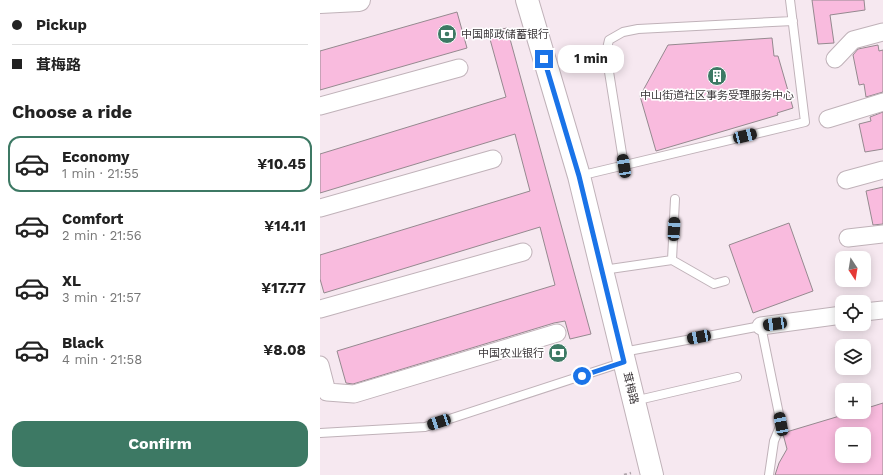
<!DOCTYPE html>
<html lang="en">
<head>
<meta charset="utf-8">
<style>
	body { margin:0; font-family:"Work Sans","Noto Sans SC",sans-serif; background:#f2f2f2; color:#222; height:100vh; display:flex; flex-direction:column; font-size:15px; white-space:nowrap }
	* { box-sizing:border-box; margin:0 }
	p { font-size:13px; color:#767676 }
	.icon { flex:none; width:22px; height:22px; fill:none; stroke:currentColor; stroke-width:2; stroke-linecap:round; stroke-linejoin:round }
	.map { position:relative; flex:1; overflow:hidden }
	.drawer { display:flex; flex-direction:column; background:#fff; width:320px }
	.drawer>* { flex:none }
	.banner { display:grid; align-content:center; height:88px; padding:0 12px; background:#fff }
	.needle { width:26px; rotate:168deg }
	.buttons { position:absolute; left:515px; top:251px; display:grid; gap:8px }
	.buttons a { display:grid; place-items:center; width:36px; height:36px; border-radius:8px; background:#fff; box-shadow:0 2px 10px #0003; font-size:20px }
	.end { position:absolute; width:18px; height:18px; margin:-9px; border:5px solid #1a73e8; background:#fff; box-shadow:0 0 0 2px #fff }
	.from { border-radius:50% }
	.bubble { position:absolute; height:28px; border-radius:12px; background:#fff; box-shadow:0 2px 10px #0003; font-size:13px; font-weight:700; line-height:28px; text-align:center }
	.car { position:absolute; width:12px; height:24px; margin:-12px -6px; border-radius:5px; box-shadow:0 0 3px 1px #0007; background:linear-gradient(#222 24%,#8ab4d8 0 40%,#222 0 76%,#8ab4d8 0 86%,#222 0) }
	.banner b { display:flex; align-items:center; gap:14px; height:38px; font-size:15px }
	.banner b+b { border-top:1px solid #e0e0e0 }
	.banner i { width:10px; height:10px; background:#222 }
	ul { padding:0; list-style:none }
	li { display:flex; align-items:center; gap:12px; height:56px; margin:0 8px 6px; padding:0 4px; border:2px solid transparent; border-radius:12px }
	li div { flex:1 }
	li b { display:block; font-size:15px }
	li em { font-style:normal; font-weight:700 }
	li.on { border-color:#3d7964 }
	li>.icon { width:36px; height:36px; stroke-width:1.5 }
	h2 { padding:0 12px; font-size:18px; line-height:48px }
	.button { display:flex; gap:8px; margin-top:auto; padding:8px 12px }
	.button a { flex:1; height:46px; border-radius:12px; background:#3d7964; color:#fff; font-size:16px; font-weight:700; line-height:46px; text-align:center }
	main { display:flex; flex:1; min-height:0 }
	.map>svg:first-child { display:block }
	.building { fill:#f9bbde; stroke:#95898f; fill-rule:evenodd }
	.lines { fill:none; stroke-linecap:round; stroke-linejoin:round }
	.lane-casing { stroke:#c0b2b9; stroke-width:10 }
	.street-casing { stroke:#c0b2b9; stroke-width:19 }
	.secondary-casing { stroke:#c0b2b9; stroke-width:24 }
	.path { stroke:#ada3a9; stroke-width:2.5; stroke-dasharray:3 3; stroke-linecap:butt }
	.lane { stroke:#fff; stroke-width:8 }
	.street { stroke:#fff; stroke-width:17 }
	.secondary { stroke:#fff; stroke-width:22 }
	.route { stroke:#1a73e8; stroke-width:5 }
	.labels { text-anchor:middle; stroke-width:3; stroke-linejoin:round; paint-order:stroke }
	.poi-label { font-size:11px; fill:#3d383b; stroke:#fff; text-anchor:start }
	.street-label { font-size:11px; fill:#3d383b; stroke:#fff }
</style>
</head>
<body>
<main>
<section class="drawer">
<div class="banner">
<b><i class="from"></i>Pickup</b>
<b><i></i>茸梅路</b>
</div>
<h2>Choose a ride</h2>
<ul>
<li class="on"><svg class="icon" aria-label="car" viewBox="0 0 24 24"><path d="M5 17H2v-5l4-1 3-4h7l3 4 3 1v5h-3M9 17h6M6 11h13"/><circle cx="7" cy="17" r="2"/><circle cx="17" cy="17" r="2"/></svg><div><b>Economy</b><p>1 min · 21:55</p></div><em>¥10.45</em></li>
<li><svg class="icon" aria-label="car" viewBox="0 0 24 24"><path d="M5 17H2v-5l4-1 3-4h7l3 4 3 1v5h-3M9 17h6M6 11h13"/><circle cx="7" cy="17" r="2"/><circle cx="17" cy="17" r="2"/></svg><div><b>Comfort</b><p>2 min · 21:56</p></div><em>¥14.11</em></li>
<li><svg class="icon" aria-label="car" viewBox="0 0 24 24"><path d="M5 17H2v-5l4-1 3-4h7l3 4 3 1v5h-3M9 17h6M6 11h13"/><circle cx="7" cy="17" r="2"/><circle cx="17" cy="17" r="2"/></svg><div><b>XL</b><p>3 min · 21:57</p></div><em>¥17.77</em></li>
<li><svg class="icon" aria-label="car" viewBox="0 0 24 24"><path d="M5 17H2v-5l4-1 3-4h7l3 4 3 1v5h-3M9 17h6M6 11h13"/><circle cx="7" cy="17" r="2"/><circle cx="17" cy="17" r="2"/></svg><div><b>Black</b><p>4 min · 21:58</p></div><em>¥8.08</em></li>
</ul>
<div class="button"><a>Confirm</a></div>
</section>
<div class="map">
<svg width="563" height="475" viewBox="0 0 563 475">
	<rect width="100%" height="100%" fill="#f6e8f0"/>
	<path class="building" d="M 492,0 L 544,0 L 545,10 L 510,15 L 514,43 L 498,44 Z
		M 137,12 L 147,48 L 0,90 L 0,51 Z
		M 187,28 L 271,334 L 250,339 L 245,321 L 234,323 L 33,384 L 26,383 L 17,351 L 235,285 L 220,227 L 4,293 L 0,279 L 0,255 L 210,191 L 195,134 L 0,193 L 0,154 L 186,97 L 168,32 Z
		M 452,38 L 454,56 L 458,56 L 473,108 L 457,113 L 458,115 L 336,151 L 320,96 L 348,45 Z
		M 558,45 L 559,51 L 563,50 L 563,92 L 546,97 L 544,84 L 539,85 L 533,55 L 538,49 Z
		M 563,112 L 563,149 L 545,152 L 539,124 L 551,121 L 550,117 Z
		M 563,187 L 563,224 L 553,225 L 546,191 Z
		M 469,223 L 493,291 L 433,313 L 409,245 Z
		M 563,403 L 563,475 L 455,475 L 459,463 L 467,449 L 463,434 L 463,433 L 533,412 L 544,412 L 544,409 ZM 522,434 L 544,434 L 544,456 L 522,456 Z"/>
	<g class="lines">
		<g class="lane-casing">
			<path id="lane" d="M 304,166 L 286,53 L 289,40 L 303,32 L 318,29 L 473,21
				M 259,176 L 485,122 L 470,0
				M 352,260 L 355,199
				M 283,270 L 352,260 L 394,284 L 405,281
				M 303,352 L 441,326 L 461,424 L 454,441 L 449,475
				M 314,401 L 417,377
				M 0,433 L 105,427 L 304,362"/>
		</g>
		<g class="street-casing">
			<path id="street" d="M 515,59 L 533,40 L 563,32
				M 0,106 L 139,68
				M 508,119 L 563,102
				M 526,180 L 563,170
				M 0,208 L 173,159
				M 528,238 L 563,234
				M 0,309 L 203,252
				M 544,312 L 563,310
				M 441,326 L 522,315
				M 0,365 L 7,392 L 34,394 L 237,333"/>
		</g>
		<g class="secondary-casing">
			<path id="secondary" d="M 207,0 L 259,176 L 332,475
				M 0,2 L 39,0"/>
		</g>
		<path class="path" d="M 304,475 L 311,473"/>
		<use href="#lane" class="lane"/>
		<use href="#street" class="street"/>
		<use href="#secondary" class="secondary"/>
	</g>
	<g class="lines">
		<path class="route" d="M 224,59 L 259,176 L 304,362 L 262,376"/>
	</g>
	<defs>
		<g id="bank-disc" transform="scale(1)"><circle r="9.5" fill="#3d7964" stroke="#fff"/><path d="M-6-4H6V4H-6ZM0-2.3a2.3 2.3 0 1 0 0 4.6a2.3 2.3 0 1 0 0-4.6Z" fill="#fff"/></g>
		<g id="building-disc" transform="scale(1)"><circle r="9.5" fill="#3d7964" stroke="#fff"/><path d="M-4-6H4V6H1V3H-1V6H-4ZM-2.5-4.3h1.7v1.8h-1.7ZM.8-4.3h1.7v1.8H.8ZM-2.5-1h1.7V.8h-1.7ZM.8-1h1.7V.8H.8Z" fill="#fff"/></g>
	</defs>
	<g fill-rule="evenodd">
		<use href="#bank-disc" x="127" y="34"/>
		<use href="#building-disc" x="397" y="76"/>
		<use href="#bank-disc" x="238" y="353"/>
	</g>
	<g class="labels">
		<g class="poi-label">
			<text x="141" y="38">中国邮政储蓄银行</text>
			<text x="397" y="99" text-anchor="middle">中山街道社区事务受理服务中心</text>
			<text x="224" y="357" text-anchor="end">中国农业银行</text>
		</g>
		<g class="street-label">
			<text transform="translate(311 388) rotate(76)" y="4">茸梅路</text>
		</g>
	</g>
</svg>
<div class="buttons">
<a><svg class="needle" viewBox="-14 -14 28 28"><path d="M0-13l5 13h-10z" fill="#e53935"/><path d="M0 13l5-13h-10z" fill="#767676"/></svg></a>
<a><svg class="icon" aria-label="locate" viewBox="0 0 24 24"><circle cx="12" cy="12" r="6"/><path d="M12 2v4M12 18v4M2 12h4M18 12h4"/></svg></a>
<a><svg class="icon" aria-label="layers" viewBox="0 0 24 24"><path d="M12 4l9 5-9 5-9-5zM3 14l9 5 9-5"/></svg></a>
<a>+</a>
<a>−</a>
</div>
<i class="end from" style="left:262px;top:376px"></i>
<i class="end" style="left:224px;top:59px"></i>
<div class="bubble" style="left:238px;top:45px;width:66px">1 min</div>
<i class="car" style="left:425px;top:136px;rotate:76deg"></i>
<i class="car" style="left:304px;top:166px;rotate:351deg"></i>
<i class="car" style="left:354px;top:229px;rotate:3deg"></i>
<i class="car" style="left:455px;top:324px;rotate:262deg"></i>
<i class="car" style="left:379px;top:337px;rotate:259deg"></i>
<i class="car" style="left:119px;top:422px;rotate:252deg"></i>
<i class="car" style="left:461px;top:424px;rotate:349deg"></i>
</div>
</main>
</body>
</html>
